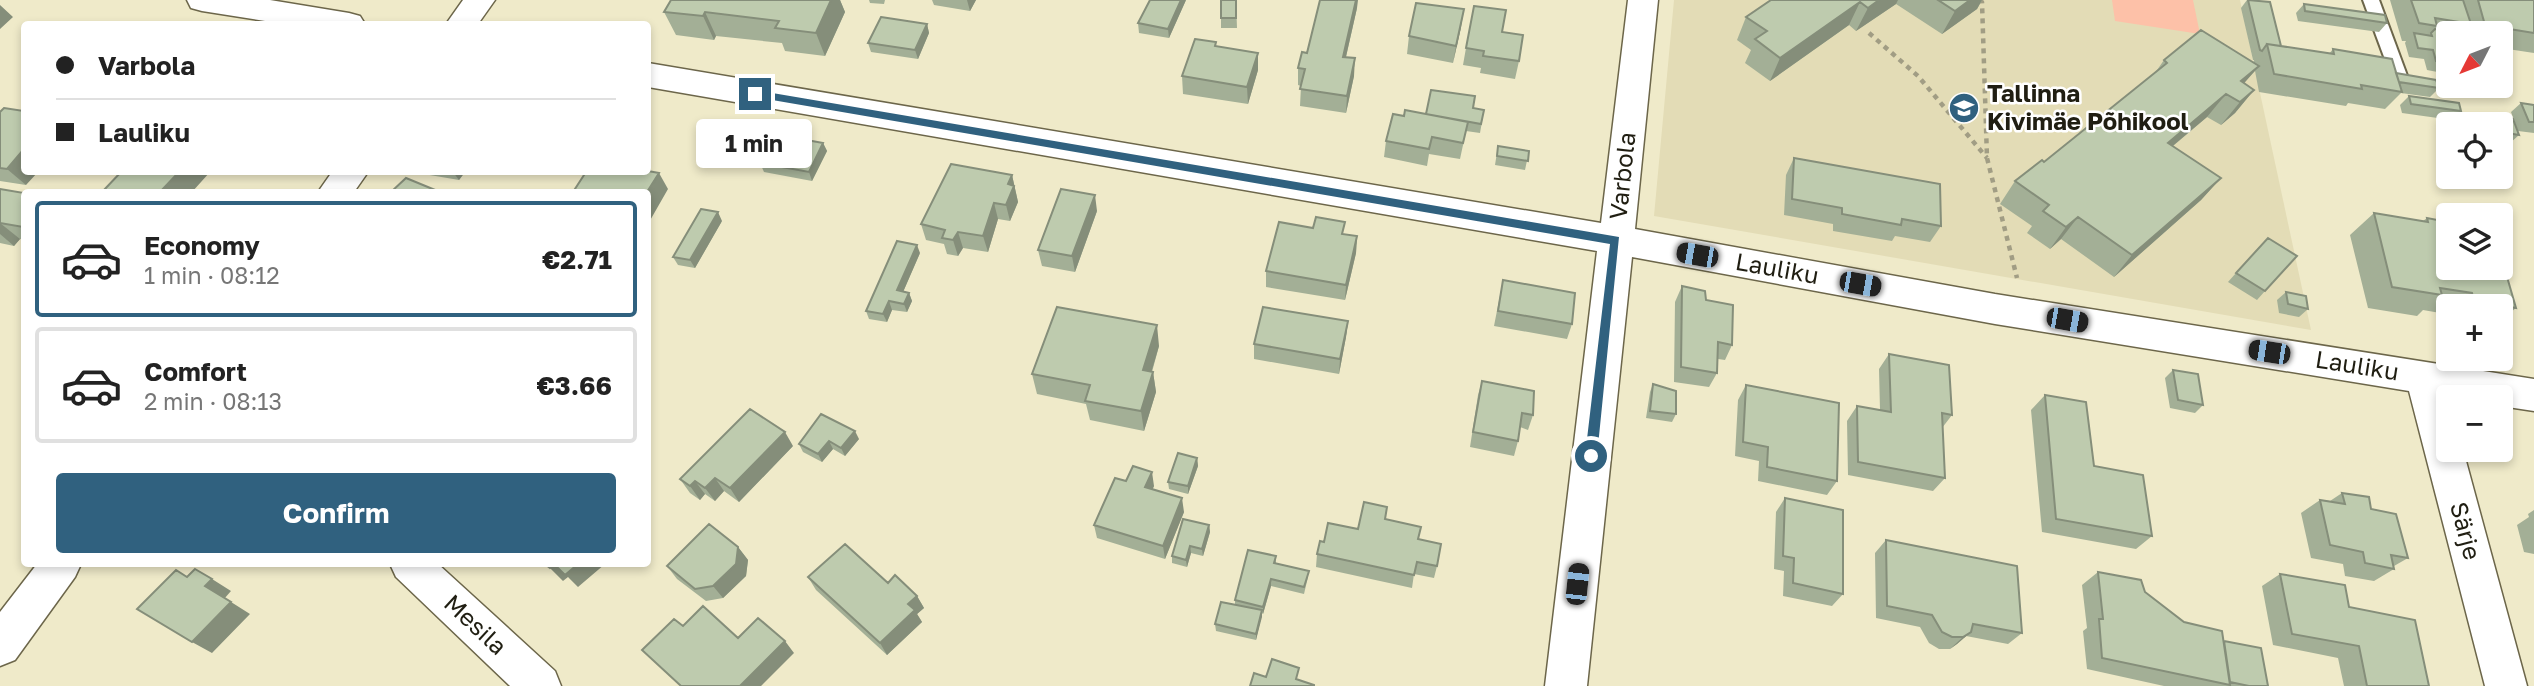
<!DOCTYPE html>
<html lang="en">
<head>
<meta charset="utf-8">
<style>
	body { margin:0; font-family:"Golos Text",sans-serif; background:#f6f6f6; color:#222; height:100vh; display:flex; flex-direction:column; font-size:26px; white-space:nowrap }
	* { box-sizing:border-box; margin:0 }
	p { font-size:23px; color:#767676 }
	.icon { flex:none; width:38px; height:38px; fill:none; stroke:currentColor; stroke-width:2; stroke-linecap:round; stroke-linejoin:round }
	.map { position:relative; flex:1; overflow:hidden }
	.sheet { position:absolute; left:21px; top:189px; width:630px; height:378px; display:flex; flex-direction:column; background:#fff; border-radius:7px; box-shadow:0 4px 10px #0003 }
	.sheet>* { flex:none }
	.top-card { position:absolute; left:21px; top:21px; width:630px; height:154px; border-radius:7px; box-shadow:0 4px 10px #0003; display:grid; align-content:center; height:154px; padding:0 35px; background:#fff }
	.needle { width:46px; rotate:228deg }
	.controls { position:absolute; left:2436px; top:21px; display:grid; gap:14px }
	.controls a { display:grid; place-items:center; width:77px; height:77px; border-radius:7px; background:#fff; box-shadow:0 4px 10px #0003; font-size:35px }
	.end { position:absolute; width:32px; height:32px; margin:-16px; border:9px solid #30617f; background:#fff; box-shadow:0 0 0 4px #fff }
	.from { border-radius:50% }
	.bubble { position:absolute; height:49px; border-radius:7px; background:#fff; box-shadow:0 4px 10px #0003; font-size:23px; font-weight:700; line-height:49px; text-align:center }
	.car { position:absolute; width:21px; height:42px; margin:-21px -10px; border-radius:9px; box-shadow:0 0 5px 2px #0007; background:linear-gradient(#222 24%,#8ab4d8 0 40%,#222 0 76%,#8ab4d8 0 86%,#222 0) }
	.top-card b { display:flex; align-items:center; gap:24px; height:66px; font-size:26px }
	.top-card b+b { border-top:2px solid #e0e0e0 }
	.top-card i { width:18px; height:18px; background:#222 }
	ul { padding:12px 0 0; list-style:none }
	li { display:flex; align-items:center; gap:21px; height:116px; margin:0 14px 10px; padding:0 21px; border:4px solid #e0e0e0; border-radius:7px }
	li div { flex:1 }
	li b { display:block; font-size:26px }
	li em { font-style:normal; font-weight:700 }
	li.current { border-color:#30617f }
	li>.icon { width:63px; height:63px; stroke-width:1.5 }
	.primary-button { display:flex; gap:14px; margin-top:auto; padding:14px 35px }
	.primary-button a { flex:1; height:80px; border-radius:7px; background:#30617f; color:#fff; font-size:28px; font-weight:700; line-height:80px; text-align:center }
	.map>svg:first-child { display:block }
	.built { fill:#e3dcb6 }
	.green { fill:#fdc1a8 }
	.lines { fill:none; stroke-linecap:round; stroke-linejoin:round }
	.lane-casing { stroke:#6c664a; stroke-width:4 }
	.street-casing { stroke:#6c664a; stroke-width:3 }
	.path { stroke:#a19d84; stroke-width:4.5; stroke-dasharray:5 5; stroke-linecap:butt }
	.lane { fill:#fff; fill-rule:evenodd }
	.street { fill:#fff; fill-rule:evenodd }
	.wall { fill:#a3af96 }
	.shaded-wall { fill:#858e7a }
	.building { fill:#becbae; stroke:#858e7a; stroke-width:2 }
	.route { fill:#30617f }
	.labels { text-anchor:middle; stroke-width:5; stroke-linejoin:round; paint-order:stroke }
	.poi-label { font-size:24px; font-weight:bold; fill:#201e12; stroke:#fff; text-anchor:start }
	.street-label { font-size:24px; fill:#201e12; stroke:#fff }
</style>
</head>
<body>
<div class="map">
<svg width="2534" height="686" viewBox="0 0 2534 686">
	<rect width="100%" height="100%" fill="#efeac9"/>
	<path class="built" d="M 1674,0 L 2240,0 L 2311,330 L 1654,216 Z"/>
	<path class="green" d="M 2112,0 L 2193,0 L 2200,34 L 2115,21 Z"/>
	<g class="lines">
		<g class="lane-casing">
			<path id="lane" d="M 2363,0 L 2379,0 L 2409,81 L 2407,85 L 2401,87 L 2393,81 Z"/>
		</g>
		<g class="street-casing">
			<path id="street" d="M 187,0 L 270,0 L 349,13 L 360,16 L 365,24 L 284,24 L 202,11 L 191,8 Z
				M 463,0 L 495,0 L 478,24 L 446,24 Z
				M 1628,0 L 1658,0 L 1635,229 L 1995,294 L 2534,379 L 2534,411 L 2501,406 L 2501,397 L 2448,397 L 2448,450 L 2463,450 L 2527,686 L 2485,686 L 2409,391 L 1995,324 L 1632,257 L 1587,686 L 1545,686 L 1597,251 L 648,87 L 648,63 L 1601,223 Z
				M 332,172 L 368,172 L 354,192 L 318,192 Z
				M 37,564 L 81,564 L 75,577 L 15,660 L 0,666 L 0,612 Z
				M 390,564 L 438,564 L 555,671 L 561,686 L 510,686 L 396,577 Z"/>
		</g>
		<path class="path" d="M 1979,0 L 1982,2 L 1987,158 L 2017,278
			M 1869,33 L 1918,76 L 1987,158"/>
		<use href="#lane" class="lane"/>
		<use href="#street" class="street"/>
	</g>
	<path class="wall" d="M 671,0 L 840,0 L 845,12 L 825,56 L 785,51 L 782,43 L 716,36 L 714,40 L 676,35 L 664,12 Z
		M 869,0 L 885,0 L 884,4 L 870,3 Z
		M 932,0 L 976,0 L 970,11 L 934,5 Z
		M 1186,0 L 1169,38 L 1139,33 L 1138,23 Z
		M 1221,0 L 1236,0 L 1237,28 L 1221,28 Z
		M 1771,0 L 1982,0 L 1977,9 L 1942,34 L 1896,4 L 1856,31 L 1849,25 L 1770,81 L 1745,63 L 1751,50 L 1737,40 L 1746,17 Z
		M 2247,0 L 2256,0 L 2281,46 L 2329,54 L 2333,49 L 2439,88 L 2430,97 L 2401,93 L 2385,109 L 2348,103 L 2346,106 L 2259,92 L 2255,71 L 2244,83 L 2254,90 L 2235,113 L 2221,125 L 2207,117 L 2173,146 L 2221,178 L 2201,200 L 2114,277 L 2061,239 L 2050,249 L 2027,233 L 2032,226 L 2000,204 L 2015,181 L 2044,162 L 2155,73 L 2164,60 L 2253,63 L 2254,60 L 2253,60 L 2241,8 Z
		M 2390,0 L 2534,0 L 2534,53 L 2501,48 L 2501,33 L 2465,33 L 2465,31 L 2462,33 L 2448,33 L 2448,74 L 2427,70 L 2424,59 L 2409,57 L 2405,43 L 2406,41 L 2402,41 Z
		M 2304,4 L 2387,23 L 2379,32 L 2298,21 L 2296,13 Z
		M 1357,8 L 1346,57 L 1354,76 L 1346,113 L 1300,106 L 1301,86 L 1298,85 L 1298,68 L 1307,53 Z
		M 927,24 L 929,33 L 918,59 L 871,52 L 868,43 Z
		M 1461,27 L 1453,63 L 1407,54 L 1409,36 Z
		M 1502,32 L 1519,61 L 1515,79 L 1480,73 L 1481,68 L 1463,65 L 1466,48 Z
		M 1216,46 L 1258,53 L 1258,70 L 1248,104 L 1183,94 L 1182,76 Z
		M 2409,96 L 2461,111 L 2452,120 L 2402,113 L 2400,105 Z
		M 2521,103 L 2534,105 L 2534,133 L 2518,131 L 2511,112 Z
		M 1473,108 L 1484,110 L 1480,133 L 1466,131 L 1460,159 L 1429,154 L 1427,166 L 1384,157 L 1386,141 L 1404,116 Z
		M 0,112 L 26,185 L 0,181 Z
		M 2475,114 L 2513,119 L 2519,135 L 2509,144 L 2501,142 L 2501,124 L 2466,124 L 2466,123 Z
		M 823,143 L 827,151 L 812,181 L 764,172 L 760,163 Z
		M 1498,146 L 1529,151 L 1525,170 L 1495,165 Z
		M 1794,158 L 1941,226 L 1930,242 L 1895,236 L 1892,241 L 1833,231 L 1833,224 L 1784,215 L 1786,175 Z
		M 412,172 L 465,172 L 459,180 Z
		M 1012,175 L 1018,202 L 1010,221 L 998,219 L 988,252 L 963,248 L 958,256 L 947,254 L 944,244 L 926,240 L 921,224 Z
		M 0,189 L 24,193 L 24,240 L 20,239 L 14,246 L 0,243 Z
		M 1097,211 L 1075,272 L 1042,266 L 1038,250 Z
		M 2374,213 L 2423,221 L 2427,218 L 2516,308 L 2501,320 L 2501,306 L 2448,306 L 2448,322 L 2446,314 L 2423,310 L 2417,316 L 2368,308 L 2350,235 Z
		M 722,221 L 695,268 L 678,265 L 673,257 Z
		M 1344,234 L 1357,236 L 1356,253 L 1345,300 L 1266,287 L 1266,271 Z
		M 2260,246 L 2265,291 L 2257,300 L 2228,282 Z
		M 920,253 L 903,292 L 909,293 L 912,301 L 907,312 L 892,310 L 887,322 L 869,319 L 866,311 Z
		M 1503,280 L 1572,324 L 1567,339 L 1494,326 Z
		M 1682,286 L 1706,300 L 1732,345 L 1725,360 L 1718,359 L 1717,373 L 1709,387 L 1674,382 L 1675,302 Z
		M 2286,292 L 2308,309 L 2299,317 L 2279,313 L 2277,300 Z
		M 1348,321 L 1346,337 L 1339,374 L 1254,359 L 1254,344 Z
		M 1159,346 L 1152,372 L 1153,372 L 1156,392 L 1144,431 L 1090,420 L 1086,404 L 1037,394 L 1032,374 Z
		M 1889,354 L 1952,415 L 1942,428 L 1945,478 L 1933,491 L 1848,475 L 1847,421 L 1857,406 L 1880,410 L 1879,369 Z
		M 2173,370 L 2203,405 L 2195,413 L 2170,408 L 2165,378 Z
		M 1482,381 L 1533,415 L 1528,430 L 1520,427 L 1518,441 L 1514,456 L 1470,447 L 1478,395 Z
		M 1653,384 L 1676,414 L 1672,422 L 1646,418 L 1650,392 Z
		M 1746,385 L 1837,481 L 1827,495 L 1758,481 L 1759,461 L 1735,456 L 1738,400 Z
		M 2045,395 L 2094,466 L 2152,536 L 2136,549 L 2042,532 L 2031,410 Z
		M 859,439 L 845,456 L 833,449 L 822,462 L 803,452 L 799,444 Z
		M 793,446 L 739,502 L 724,491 L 715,501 L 705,494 L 700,500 L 690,493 L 680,479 Z
		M 1197,458 L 1198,466 L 1188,494 L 1169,489 L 1168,482 Z
		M 1126,481 L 1154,486 L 1152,489 L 1184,512 L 1165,559 L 1097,538 L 1094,525 Z
		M 2342,493 L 2371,509 L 2408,558 L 2394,566 L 2394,569 L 2374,581 L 2345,576 L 2343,564 L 2311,558 L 2301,513 L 2320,500 L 2330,501 Z
		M 1785,498 L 1843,594 L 1832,606 L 1783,596 L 1784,571 L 1774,569 L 1776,512 Z
		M 2534,510 L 2534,554 L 2524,552 L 2517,525 L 2529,517 L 2528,514 Z
		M 1385,519 L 1419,539 L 1437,566 L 1434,578 L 1414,574 L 1412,588 L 1316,567 L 1317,554 L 1324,542 Z
		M 1209,525 L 1210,532 L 1203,556 L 1191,553 L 1187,567 L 1172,563 L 1172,556 Z
		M 1886,540 L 2022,633 L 2008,644 L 1966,636 L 1957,644 L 1950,649 L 1939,649 L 1929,643 L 1920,627 L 1876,618 L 1875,553 Z
		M 738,547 L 748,560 L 746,576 L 723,598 L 706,601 L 677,579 L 667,566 Z
		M 1276,556 L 1276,563 L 1308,577 L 1304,594 L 1271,586 L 1263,614 L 1262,613 L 1256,640 L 1216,631 L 1215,624 L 1235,605 L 1235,600 Z
		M 2098,572 L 2145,592 L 2184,622 L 2224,641 L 2268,686 L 2164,686 L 2087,669 L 2083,631 L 2087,628 L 2082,585 Z
		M 2280,574 L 2349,607 L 2429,686 L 2344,686 L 2338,658 L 2273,645 L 2262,586 Z
		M 808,577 L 888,583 L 917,596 L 924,608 L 917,614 L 922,622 L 887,655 L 816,590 Z"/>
	<path class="shaded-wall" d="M 831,0 L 840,0 L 845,12 L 825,56 L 816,33 Z
		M 967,0 L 976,0 L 970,11 Z
		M 1181,0 L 1186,0 L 1169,38 L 1168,29 Z
		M 1356,0 L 1358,0 L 1357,8 L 1342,74 L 1343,57 Z
		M 1879,0 L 1898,0 L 1896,4 L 1856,31 L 1868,8 Z
		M 1970,0 L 1982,0 L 1977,9 L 1942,34 L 1955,11 Z
		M 1860,2 L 1849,25 L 1770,81 L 1780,58 Z
		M 0,5 L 13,17 L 0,29 Z
		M 1464,9 L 1461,27 L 1453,63 L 1456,46 Z
		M 705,12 L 716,36 L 714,40 L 703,16 Z
		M 927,24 L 929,33 L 918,59 L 915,50 Z
		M 1258,53 L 1258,70 L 1248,104 L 1247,87 Z
		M 1355,58 L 1354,76 L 1346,113 L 1347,96 Z
		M 2259,66 L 2239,89 L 2241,81 Z
		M 2254,90 L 2235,113 L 2221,125 L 2240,102 Z
		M 2226,94 L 2207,117 L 2150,165 L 2168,143 Z
		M 823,143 L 827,151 L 812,181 L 809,172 Z
		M 24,149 L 24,172 L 38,172 L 26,185 L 7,169 Z
		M 179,172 L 210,172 L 192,192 L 160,192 Z
		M 453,172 L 465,172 L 459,180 Z
		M 659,173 L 668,189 L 648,224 L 647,192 Z
		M 1012,175 L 1018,202 L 1010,221 L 1006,205 L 1008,184 Z
		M 2221,178 L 2201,200 L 2114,277 L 2132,255 Z
		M 1095,195 L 1097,211 L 1075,272 L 1072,256 Z
		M 994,203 L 998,219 L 988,252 L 983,236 Z
		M 718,212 L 722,221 L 695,268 L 690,260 Z
		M 2078,217 L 2061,239 L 2050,249 L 2066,227 Z
		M 0,223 L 20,239 L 14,246 L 0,234 Z
		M 958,232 L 963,248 L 958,256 L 953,240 Z
		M 1357,236 L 1356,253 L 1345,300 L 1346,285 Z
		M 917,245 L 920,253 L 900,299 L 897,290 Z
		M 909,293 L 912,301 L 907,312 L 904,304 Z
		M 889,301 L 892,310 L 887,322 L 883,314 Z
		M 1348,321 L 1346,337 L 1339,374 L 1340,359 Z
		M 1157,325 L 1159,346 L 1146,390 L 1143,370 Z
		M 1153,372 L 1156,392 L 1144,431 L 1141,411 Z
		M 855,431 L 859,439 L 845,456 L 841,448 Z
		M 785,432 L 793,446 L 739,502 L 730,488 Z
		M 829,441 L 833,449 L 822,462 L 818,454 Z
		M 1197,458 L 1198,466 L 1188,494 L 1188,486 Z
		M 1152,472 L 1154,486 L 1148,501 L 1145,487 Z
		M 715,478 L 724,491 L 715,501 L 705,488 Z
		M 695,481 L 705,494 L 700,500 L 690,486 Z
		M 1182,498 L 1184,512 L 1165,559 L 1163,546 Z
		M 1209,525 L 1210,532 L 1203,556 L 1202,549 Z
		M 1190,546 L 1191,553 L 1187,567 L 1186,560 Z
		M 738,547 L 748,560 L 746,576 L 723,598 L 713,586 Z
		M 578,564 L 605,564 L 578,587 L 568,577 L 563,581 L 550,568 L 555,565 Z
		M 212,579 L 231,591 L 224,599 L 205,586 Z
		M 1271,579 L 1271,586 L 1263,614 L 1263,607 Z
		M 917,596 L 924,608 L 917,614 L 922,622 L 887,655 L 880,643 L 908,604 Z
		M 231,602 L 250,614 L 212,653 L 192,642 Z
		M 1262,610 L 1262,617 L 1256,640 L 1256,634 Z
		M 1971,632 L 1957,644 L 1950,649 L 1963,637 Z
		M 785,641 L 794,653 L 761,686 L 740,686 Z"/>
	<path class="building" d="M 671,0 L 831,0 L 816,33 L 775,28 L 779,21 L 705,12 L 703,16 L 664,12 Z
		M 1150,0 L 1181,0 L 1168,29 L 1138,23 Z
		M 1221,0 L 1236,0 L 1236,18 L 1221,18 Z
		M 1320,0 L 1356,0 L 1343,57 L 1355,58 L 1347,96 L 1300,89 L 1305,69 L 1298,68 L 1302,52 L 1307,53 Z
		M 1771,0 L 1879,0 L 1868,8 L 1860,2 L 1780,58 L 1755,39 L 1767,31 L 1746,17 Z
		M 1938,0 L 1970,0 L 1955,11 Z
		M 2248,0 L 2270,2 L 2281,46 L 2267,44 L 2262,51 L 2260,50 Z
		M 2411,0 L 2463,0 L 2471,24 L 2435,18 L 2437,26 L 2419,23 Z
		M 2478,0 L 2534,0 L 2534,33 L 2485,25 Z
		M 1416,3 L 1464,9 L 1456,46 L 1409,36 Z
		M 2304,4 L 2385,15 L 2387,23 L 2305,11 Z
		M 1474,6 L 1506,10 L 1502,32 L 1523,35 L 1519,61 L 1483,56 L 1484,51 L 1466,48 Z
		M 881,17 L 927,24 L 915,50 L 868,43 Z
		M 2435,29 L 2464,33 L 2448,33 L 2448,63 L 2436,61 L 2433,50 L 2418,48 L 2414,33 L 2432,36 L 2431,33 Z
		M 2201,30 L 2259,66 L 2241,81 L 2254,90 L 2240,102 L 2226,94 L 2168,143 L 2221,178 L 2132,255 L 2078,217 L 2066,227 L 2043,211 L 2049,205 L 2015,181 L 2042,160 L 2044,162 L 2167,63 L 2164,60 Z
		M 1195,39 L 1216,42 L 1215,46 L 1258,53 L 1247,87 L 1182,76 Z
		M 2267,44 L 2334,54 L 2333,49 L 2392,59 L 2402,92 L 2361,85 L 2362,89 L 2274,74 Z
		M 2396,73 L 2436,80 L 2439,88 L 2399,82 Z
		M 1431,90 L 1475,96 L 1473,108 L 1484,110 L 1481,124 L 1426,114 Z
		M 2409,96 L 2459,103 L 2461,111 L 2411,104 Z
		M 2521,103 L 2534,105 L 2534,122 L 2529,122 Z
		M 4,108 L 24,111 L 24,149 L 7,169 L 0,168 L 0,112 Z
		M 1405,110 L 1468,122 L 1463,143 L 1432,137 L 1429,149 L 1386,141 L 1393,114 L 1404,116 Z
		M 2475,114 L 2513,119 L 2519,135 L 2501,132 L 2501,124 L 2479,124 Z
		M 774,134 L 823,143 L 809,172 L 760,163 Z
		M 1498,146 L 1529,151 L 1528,161 L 1497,156 Z
		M 1794,158 L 1940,184 L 1941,226 L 1902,219 L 1901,225 L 1842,214 L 1842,208 L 1792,199 Z
		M 951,164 L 1012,175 L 1008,184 L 1014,186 L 1006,205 L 994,203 L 983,236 L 958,232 L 953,240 L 942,238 L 945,230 L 921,224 Z
		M 648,171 L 659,173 L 647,192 L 573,192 L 586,172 L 648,172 Z
		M 121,172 L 179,172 L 160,192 L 107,192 L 103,191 Z
		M 406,178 L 440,192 L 391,192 Z
		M 0,189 L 24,193 L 24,226 L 23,227 L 0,223 Z
		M 1061,189 L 1095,195 L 1072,256 L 1038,250 Z
		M 701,209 L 718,212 L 690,260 L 673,257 Z
		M 2374,213 L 2428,222 L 2427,218 L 2448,222 L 2448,268 L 2501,268 L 2501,256 L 2516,308 L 2474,301 L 2472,293 L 2440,288 L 2442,295 L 2392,287 Z
		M 1316,217 L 1345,222 L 1342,234 L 1357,236 L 1346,285 L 1266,271 L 1279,222 L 1313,228 Z
		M 2268,238 L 2297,256 L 2265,291 L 2236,273 Z
		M 897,241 L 917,245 L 897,290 L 909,293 L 904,304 L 889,301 L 883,314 L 866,311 Z
		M 1503,280 L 1575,293 L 1572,324 L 1498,311 Z
		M 1682,286 L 1705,291 L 1706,300 L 1733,305 L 1732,345 L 1718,342 L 1717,373 L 1681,367 Z
		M 2286,292 L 2306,296 L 2308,309 L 2288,304 Z
		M 1057,307 L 1157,325 L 1143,370 L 1153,372 L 1141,411 L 1085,401 L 1090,385 L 1032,374 Z
		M 1263,307 L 1348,321 L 1340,359 L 1254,344 Z
		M 1889,354 L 1949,365 L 1952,415 L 1942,413 L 1945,478 L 1858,462 L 1857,406 L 1891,412 Z
		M 2173,370 L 2198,374 L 2203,405 L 2178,400 Z
		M 1482,381 L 1534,391 L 1533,415 L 1522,413 L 1518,441 L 1473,432 Z
		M 1653,384 L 1676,391 L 1676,414 L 1650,411 Z
		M 1746,385 L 1839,403 L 1837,481 L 1767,467 L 1768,447 L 1743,442 Z
		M 2045,395 L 2086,402 L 2094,466 L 2143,475 L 2152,536 L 2056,519 Z
		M 750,409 L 785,432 L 730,488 L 715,478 L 705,488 L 695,481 L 690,486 L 680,479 Z
		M 821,414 L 855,431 L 841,448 L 829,441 L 818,454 L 799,444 Z
		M 1178,453 L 1197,458 L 1188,486 L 1168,482 Z
		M 1133,466 L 1152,472 L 1145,487 L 1182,498 L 1163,546 L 1094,525 L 1115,478 L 1126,481 Z
		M 2342,493 L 2369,497 L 2371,509 L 2396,514 L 2408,558 L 2391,555 L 2394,569 L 2365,563 L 2363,552 L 2330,545 L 2320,500 L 2345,504 Z
		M 1785,498 L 1843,510 L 1843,594 L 1793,583 L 1794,558 L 1783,556 Z
		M 1364,502 L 1387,507 L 1385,519 L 1421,527 L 1418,539 L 1441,544 L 1437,566 L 1417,562 L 1414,575 L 1317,554 L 1320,541 L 1324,542 L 1328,523 L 1358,529 Z
		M 1183,519 L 1209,525 L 1202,549 L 1190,546 L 1186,560 L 1172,556 Z
		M 709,524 L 738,547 L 736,564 L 713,586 L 695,589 L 667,566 Z
		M 1886,540 L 2017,566 L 2022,633 L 1973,624 L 1971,632 L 1963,637 L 1952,637 L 1942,632 L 1932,615 L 1887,606 Z
		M 845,544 L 888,583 L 895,575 L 917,596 L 908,604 L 915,610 L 880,643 L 808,577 Z
		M 1248,550 L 1276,556 L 1274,563 L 1309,571 L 1304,587 L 1271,579 L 1263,607 L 1235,600 Z
		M 545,564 L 578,564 L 565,575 L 555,565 L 550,568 Z
		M 195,569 L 212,579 L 205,586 L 231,602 L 192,642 L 137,609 L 176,570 L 187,577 Z
		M 2098,572 L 2141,580 L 2145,592 L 2184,622 L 2222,631 L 2230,685 L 2102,658 L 2099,619 L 2103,619 Z
		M 2280,574 L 2345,585 L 2349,607 L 2415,620 L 2429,686 L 2367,686 L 2359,646 L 2292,634 Z
		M 1221,602 L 1262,610 L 1256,634 L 1215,624 Z
		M 703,606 L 738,638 L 758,618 L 785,641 L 740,686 L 681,686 L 642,650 L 674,619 L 683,626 Z
		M 2224,641 L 2261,648 L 2268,686 L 2249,686 L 2230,682 Z
		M 1272,659 L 1299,668 L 1296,679 L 1314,685 L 1314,686 L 1250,686 L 1254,673 L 1266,677 Z"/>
	<path class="route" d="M 755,90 L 1619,237 L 1597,456 L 1591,462 L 1585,456 L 1610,244 L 755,97 L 750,94 Z"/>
	<defs>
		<g id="school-disc" transform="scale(1.575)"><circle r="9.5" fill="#30617f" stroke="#fff"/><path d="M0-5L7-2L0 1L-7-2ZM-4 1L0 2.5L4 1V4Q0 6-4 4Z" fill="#fff"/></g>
	</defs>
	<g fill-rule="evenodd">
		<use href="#school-disc" x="1964" y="108"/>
	</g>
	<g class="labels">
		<g class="poi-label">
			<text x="1987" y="102">Tallinna<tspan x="1987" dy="28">Kivimäe Põhikool</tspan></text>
		</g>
		<g class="street-label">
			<text transform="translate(1623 176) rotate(-84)" y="8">Varbola</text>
			<text transform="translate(1777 269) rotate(10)" y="8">Lauliku</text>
			<text transform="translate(2357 366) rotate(9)" y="8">Lauliku</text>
			<text transform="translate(2465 531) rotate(75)" y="8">Särje</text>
			<text transform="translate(475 625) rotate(43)" y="8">Mesila</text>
		</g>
	</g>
</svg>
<div class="controls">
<a><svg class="needle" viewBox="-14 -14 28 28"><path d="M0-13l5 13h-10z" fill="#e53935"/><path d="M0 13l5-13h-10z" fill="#767676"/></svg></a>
<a><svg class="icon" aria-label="locate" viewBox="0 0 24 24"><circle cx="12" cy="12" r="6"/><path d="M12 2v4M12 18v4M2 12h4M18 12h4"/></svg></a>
<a><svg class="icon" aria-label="layers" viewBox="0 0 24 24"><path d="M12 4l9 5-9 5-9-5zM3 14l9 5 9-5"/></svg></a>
<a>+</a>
<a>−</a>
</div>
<i class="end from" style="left:1591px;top:456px"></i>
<i class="end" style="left:755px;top:94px"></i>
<div class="bubble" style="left:696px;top:119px;width:116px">1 min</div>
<i class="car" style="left:1697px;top:255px;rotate:280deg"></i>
<i class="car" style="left:1860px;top:284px;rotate:100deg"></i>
<i class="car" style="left:2067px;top:320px;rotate:100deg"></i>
<i class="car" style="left:2269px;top:352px;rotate:279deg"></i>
<i class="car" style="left:1577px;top:584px;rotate:6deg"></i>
<div class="top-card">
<b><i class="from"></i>Varbola</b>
<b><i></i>Lauliku</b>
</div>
<section class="sheet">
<ul>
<li class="current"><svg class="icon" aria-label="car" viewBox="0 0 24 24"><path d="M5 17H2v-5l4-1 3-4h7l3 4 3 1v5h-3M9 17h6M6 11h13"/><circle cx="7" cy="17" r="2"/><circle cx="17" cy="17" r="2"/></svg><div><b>Economy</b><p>1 min · 08:12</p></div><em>€2.71</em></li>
<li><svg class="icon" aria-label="car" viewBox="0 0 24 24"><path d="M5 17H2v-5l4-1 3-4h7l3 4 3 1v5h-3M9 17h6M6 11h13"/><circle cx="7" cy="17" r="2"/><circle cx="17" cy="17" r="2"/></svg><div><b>Comfort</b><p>2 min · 08:13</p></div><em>€3.66</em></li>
</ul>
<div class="primary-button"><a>Confirm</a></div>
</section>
</div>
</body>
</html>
